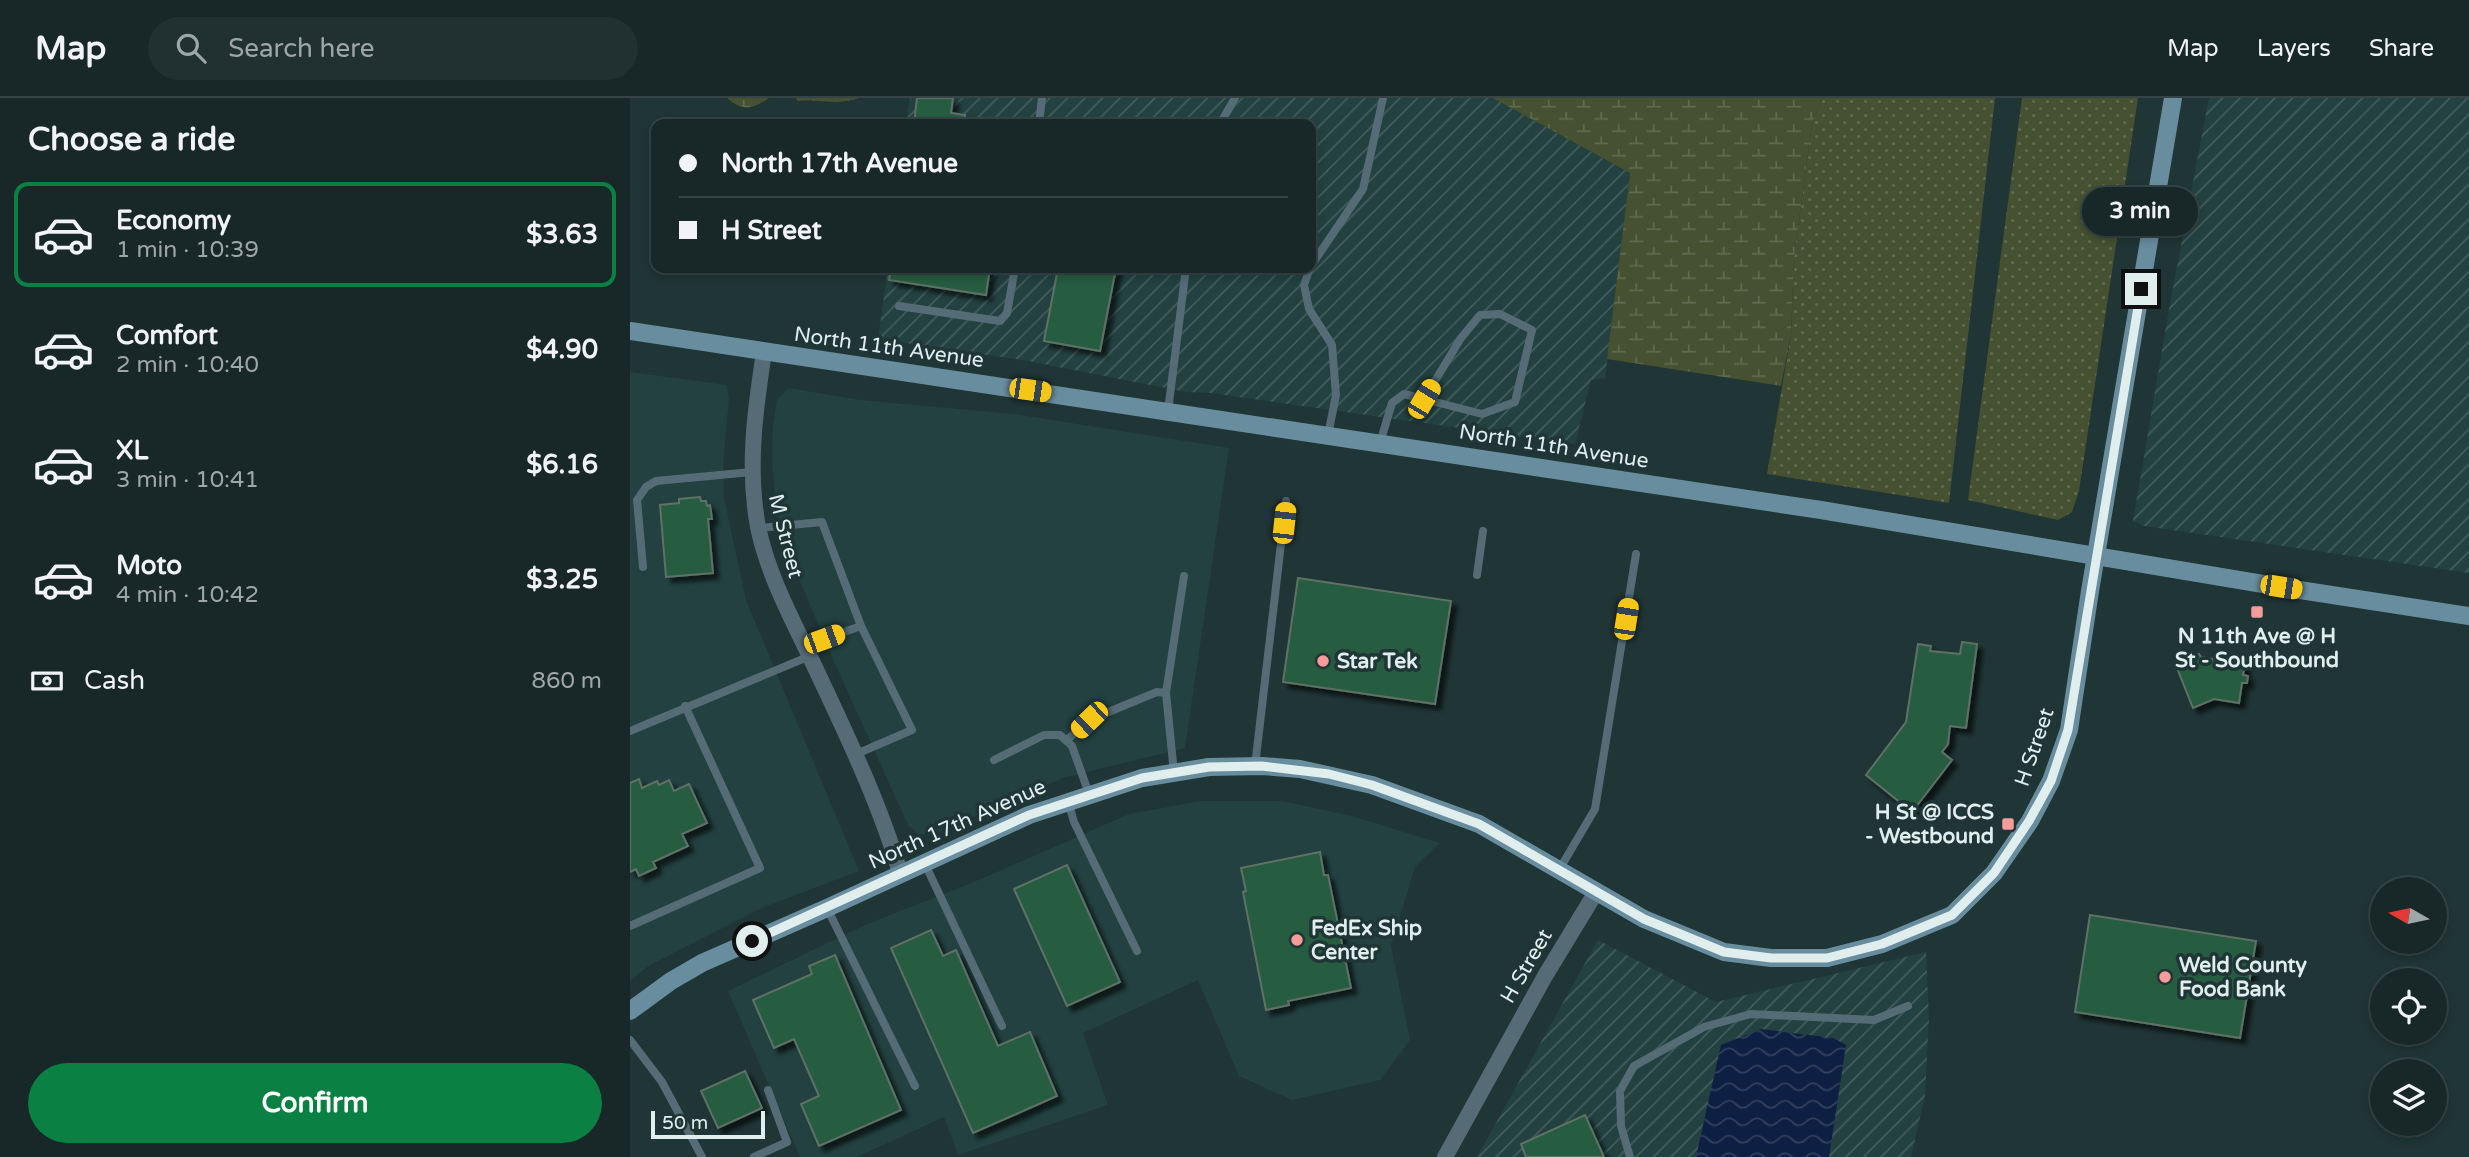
<!DOCTYPE html>
<html lang="en">
<head>
<meta charset="utf-8">
<style>
	body { margin:0; font-family:"Varela Round",sans-serif; background:#213030; color:#f1f3f6; height:100vh; display:flex; flex-direction:column; font-size:26px; white-space:nowrap }
	* { box-sizing:border-box; margin:0 }
	p { font-size:23px; color:#9fa6a8 }
	.icon { flex:none; width:38px; height:38px; fill:none; stroke:currentColor; stroke-width:2; stroke-linecap:round; stroke-linejoin:round }
	.map { position:relative; flex:1; overflow:hidden }
	.side { display:flex; flex-direction:column; background:#182828; width:630px }
	.side>* { flex:none }
	.hud { position:absolute; left:21px; top:21px; width:665px; height:154px; border-radius:14px; box-shadow:0 4px 10px #0003,0 0 0 2px #364445; display:grid; align-content:center; height:154px; padding:0 28px; background:#182828 }
	.needle { width:46px; rotate:279deg }
	.tools { position:absolute; left:1740px; top:779px; display:grid; gap:14px }
	.tools a { display:grid; place-items:center; width:77px; height:77px; border-radius:50%; background:#182828; box-shadow:0 4px 10px #0003,0 0 0 2px #364445; font-size:35px }
	.scale { position:absolute; left:21px; bottom:18px; width:114px; box-sizing:border-box; padding-left:7px; border:4px solid #e1eeee; border-top:0; font-size:19px; line-height:24px; white-space:nowrap; color:#e1eeee; -webkit-text-stroke:5px #203535; paint-order:stroke }
	.end { position:absolute; width:32px; height:32px; margin:-16px; border:9px solid #e1eeee; background:#111; box-shadow:0 0 0 4px #111 }
	.from { border-radius:50% }
	.bubble { position:absolute; height:49px; border-radius:24px; background:#182828; box-shadow:0 4px 10px #0003,0 0 0 2px #364445; font-size:23px; font-weight:800; line-height:49px; text-align:center }
	.car { position:absolute; width:21px; height:42px; margin:-21px -10px; border-radius:9px; box-shadow:0 0 5px 2px #0007; background:linear-gradient(#f5c518 24%,#345 0 40%,#f5c518 0 76%,#345 0 86%,#f5c518 0) }
	.hud b { display:flex; align-items:center; gap:24px; height:66px; font-size:26px }
	.hud b+b { border-top:2px solid #364445 }
	.hud i { width:18px; height:18px; background:#f1f3f6 }
	ul { padding:0; list-style:none }
	li { display:flex; align-items:center; gap:21px; height:105px; margin:0 14px 10px; padding:0 14px; border:4px solid transparent; border-radius:14px }
	li div { flex:1 }
	li b { display:block; font-size:26px }
	li em { font-style:normal; font-weight:800 }
	li.active { border-color:#0b8043 }
	li>.icon { width:63px; height:63px; stroke-width:1.5 }
	h2 { padding:0 28px; font-size:32px; line-height:84px }
	.pay { display:flex; align-items:center; gap:18px; height:77px; padding:0 28px; font-size:26px }
	.pay p { margin-inline-start:auto }
	.button { display:flex; gap:14px; margin-top:auto; padding:14px 28px }
	.button a { flex:1; height:80px; border-radius:42px; background:#0b8043; color:#fff; font-size:28px; font-weight:800; line-height:80px; text-align:center }
	header { display:flex; align-items:center; gap:42px; box-sizing:border-box; height:98px; padding:0 35px; background:#182828; border-bottom:2px solid #364445 }
	header strong { font-size:33px }
	nav { display:flex; gap:38px; margin-inline-start:auto; font-size:24px }
	.search { width:490px; height:63px; background:#213030; display:flex; align-items:center; gap:18px; box-sizing:border-box; padding:0 24px; border-radius:38px; color:#9fa6a8; font-size:26px }
	main { display:flex; flex:1; min-height:0 }
	.map>svg:first-child { display:block }
	.built { fill:#224140 }
	.industrial { fill:url(#industrial-furrows) }
	.grass { fill:url(#grass-dots) }
	.wetland { fill:url(#wetland-marsh) }
	.water { fill:url(#water-waves) }
	.building { fill:#275b40; stroke:#5f7166; stroke-width:2; filter:url(#shadow) }
	.lines { fill:none; stroke-linecap:round; stroke-linejoin:round }
	.lane { stroke:#556c77; stroke-width:8 }
	.street { stroke:#556c77; stroke-width:16 }
	.secondary { stroke:#688d9f; stroke-width:18 }
	.route { stroke:#e1eeee; stroke-width:9 }
	.poi-dot { fill:#f59b9a; stroke:#203535; stroke-width:2.5 }
	.labels { text-anchor:middle; stroke-width:7; stroke-linejoin:round; paint-order:stroke }
	.street-label { font-size:21px; fill:#e1eeee; stroke:#203535 }
	.poi-label { font-size:21px; font-weight:bold; fill:#e1eeee; stroke:#203535; text-anchor:start }
</style>
</head>
<body>
<header>
<strong>Map</strong>
<div class="search"><svg class="icon" aria-label="search" viewBox="0 0 24 24"><circle cx="10" cy="10" r="6"/><path d="M15 15l6 6"/></svg>Search here</div>
<nav><a>Map</a><a>Layers</a><a>Share</a></nav>
</header>
<main>
<section class="side">
<h2>Choose a ride</h2>
<ul>
<li class="active"><svg class="icon" aria-label="car" viewBox="0 0 24 24"><path d="M5 17H2v-5l4-1 3-4h7l3 4 3 1v5h-3M9 17h6M6 11h13"/><circle cx="7" cy="17" r="2"/><circle cx="17" cy="17" r="2"/></svg><div><b>Economy</b><p>1 min · 10:39</p></div><em>$3.63</em></li>
<li><svg class="icon" aria-label="car" viewBox="0 0 24 24"><path d="M5 17H2v-5l4-1 3-4h7l3 4 3 1v5h-3M9 17h6M6 11h13"/><circle cx="7" cy="17" r="2"/><circle cx="17" cy="17" r="2"/></svg><div><b>Comfort</b><p>2 min · 10:40</p></div><em>$4.90</em></li>
<li><svg class="icon" aria-label="car" viewBox="0 0 24 24"><path d="M5 17H2v-5l4-1 3-4h7l3 4 3 1v5h-3M9 17h6M6 11h13"/><circle cx="7" cy="17" r="2"/><circle cx="17" cy="17" r="2"/></svg><div><b>XL</b><p>3 min · 10:41</p></div><em>$6.16</em></li>
<li><svg class="icon" aria-label="car" viewBox="0 0 24 24"><path d="M5 17H2v-5l4-1 3-4h7l3 4 3 1v5h-3M9 17h6M6 11h13"/><circle cx="7" cy="17" r="2"/><circle cx="17" cy="17" r="2"/></svg><div><b>Moto</b><p>4 min · 10:42</p></div><em>$3.25</em></li>
</ul>
<div class="pay"><svg class="icon" aria-label="cash" viewBox="0 0 24 24"><path d="M3 7h18v10H3z"/><circle cx="12" cy="12" r="2"/></svg>Cash<p>860 m</p></div>
<div class="button"><a>Confirm</a></div>
</section>
<div class="map">
<svg width="1839" height="1059" viewBox="0 0 1839 1059">
	<defs>
		<pattern id="industrial-furrows" width="10" height="10" patternUnits="userSpaceOnUse" patternTransform="scale(1.75)"><rect width="10" height="10" fill="#224140"/><path d="M-1 1l2-2M0 10L10 0M9 11l2-2" fill="none" stroke="#425d5c"/></pattern>
		<pattern id="grass-dots" width="8" height="8" patternUnits="userSpaceOnUse" patternTransform="scale(1.75)"><rect width="8" height="8" fill="#455131"/><path d="M2 2h.1M6 6h.1" fill="none" stroke="#606a4f" stroke-width="1.8" stroke-linecap="round"/></pattern>
		<pattern id="wetland-marsh" width="20" height="14" patternUnits="userSpaceOnUse" patternTransform="scale(1.75)"><rect width="20" height="14" fill="#455131"/><path d="M1 5h8M5 5V1M11 12h8M15 12V8" fill="none" stroke="#606a4f"/></pattern>
		<pattern id="water-waves" width="16" height="10" patternUnits="userSpaceOnUse" patternTransform="scale(1.75)"><rect width="16" height="10" fill="#0d1f42"/><path d="M0 5q4-4 8 0t8 0" fill="none" stroke="#30405e"/></pattern>
		<filter id="shadow"><feDropShadow dx="5.5" dy="5.5" stdDeviation="2" flood-color="#0009"/></filter>
	</defs>
	<rect width="100%" height="100%" fill="#203535"/>
	<path class="built" d="M 0,274 L 97,287 L 99,301 L 93,366 L 94,400 L 116,502 L 229,773 L 134,809 L 18,868 L 0,883 Z
		M 159,290 L 230,302 L 385,316 L 599,350 L 555,650 L 433,680 L 302,737 L 288,736 L 278,727 L 201,557 L 154,445 L 146,408 L 142,362 L 143,327 L 147,301 Z
		M 571,703 L 652,703 L 722,718 L 810,745 L 785,769 L 761,848 L 780,942 L 750,982 L 662,1002 L 609,978 L 568,882 L 453,935 L 478,1007 L 328,1057 L 314,1019 L 227,1059 L 170,1059 L 98,893 L 235,827 L 351,781 L 499,716 Z"/>
	<path class="industrial" d="M 280,0 L 863,0 L 1000,75 L 975,280 L 961,282 L 945,346 L 580,295 L 556,294 L 398,263 L 248,241 L 258,170 L 681,170 L 681,26 L 276,26 Z
		M 1579,0 L 1839,0 L 1839,475 L 1514,428 L 1503,423 L 1539,211 Z
		M 968,842 L 1086,904 L 1296,854 L 1299,920 L 1295,998 L 1281,1059 L 847,1059 Z"/>
	<path class="grass" d="M 1192,0 L 1365,0 L 1319,405 L 1137,376 L 1161,237 L 1164,159 L 1182,26 Z
		M 1392,0 L 1508,0 L 1449,393 L 1442,414 L 1428,422 L 1338,402 Z"/>
	<path class="wetland" d="M 97,0 L 139,0 C 122,12 112,13 97,0 Z
		M 166,0 L 229,0 C 205,8 192,1 168,3 Z
		M 863,0 L 1192,0 L 1182,26 L 1164,159 L 1161,237 L 1151,288 L 977,261 L 1000,75 Z"/>
	<path class="water" d="M 1131,931 L 1203,940 L 1216,947 L 1199,1059 L 1066,1059 L 1091,947 Z"/>
	<path class="building" d="M 287,0 L 323,0 L 321,15 L 335,17 L 334,26 L 284,26 Z
		M 261,170 L 360,170 L 356,197 L 259,182 Z
		M 428,170 L 486,170 L 470,253 L 414,243 Z
		M 70,399 L 71,403 L 76,403 L 77,408 L 80,407 L 82,421 L 78,421 L 83,475 L 36,479 L 30,407 L 49,405 L 49,401 Z
		M 668,480 L 821,503 L 805,606 L 653,584 Z
		M 1332,544 L 1347,546 L 1336,630 L 1320,628 L 1318,646 L 1312,654 L 1322,662 L 1282,714 L 1236,677 L 1276,624 L 1288,546 L 1301,548 L 1300,553 L 1330,556 Z
		M 1569,556 L 1571,559 L 1615,566 L 1613,577 L 1618,578 L 1617,585 L 1612,585 L 1609,605 L 1584,601 L 1563,610 L 1545,565 Z
		M 9,681 L 12,690 L 27,683 L 29,687 L 39,682 L 44,693 L 59,686 L 77,725 L 52,736 L 58,748 L 23,764 L 26,770 L 9,778 L 6,771 L 0,774 L 0,685 Z
		M 690,754 L 694,777 L 698,777 L 721,890 L 658,903 L 659,907 L 636,912 L 613,794 L 616,793 L 611,770 Z
		M 437,767 L 490,884 L 437,908 L 384,791 Z
		M 1460,817 L 1626,843 L 1610,940 L 1445,914 Z
		M 301,832 L 313,858 L 326,852 L 368,948 L 400,934 L 427,998 L 343,1035 L 261,850 Z
		M 205,857 L 271,1012 L 189,1048 L 171,1006 L 189,998 L 164,941 L 144,950 L 123,902 L 182,876 L 179,868 Z
		M 115,973 L 132,1010 L 88,1030 L 71,993 Z
		M 955,1017 L 974,1059 L 896,1059 L 891,1046 Z"/>
	<g class="lines">
		<path class="lane" d="M 409,26 L 412,0
			M 590,26 L 605,0
			M 681,168 L 733,91 L 753,0
			M 680,170 L 674,187 L 679,211 L 702,247 L 706,297 L 698,337
			M 269,208 L 370,223 L 377,215 L 385,170
			M 538,313 L 556,170
			M 750,345 L 762,305 L 774,296 L 794,301 L 831,240 L 850,217 L 870,216 L 902,232 L 885,304 L 852,316 L 794,301
			M 129,430 L 192,424 L 231,528 L 282,632 L 224,657
			M 13,469 L 7,402 L 16,389 L 26,383 L 122,374
			M 847,477 L 853,433
			M 175,548 L 231,528
			M 0,633 L 180,558
			M 437,642 L 459,622 L 527,594 L 536,595
			M 364,662 L 414,637 L 430,637 L 442,648 L 459,696
			M 625,668 L 656,403
			M 544,675 L 536,595 L 554,478
			M 438,703 L 444,724 L 507,853
			M 294,764 L 372,928
			M 929,772 L 965,711 L 1006,456
			M 197,810 L 285,988
			M 0,828 L 130,770 L 55,608
			M 0,942 L 32,984 L 72,1059
			M 124,1059 L 157,1044 L 138,992
			M 1000,1059 L 991,1028 L 990,993 L 1004,968 L 1074,929 L 1121,916 L 1244,922 L 1278,908"/>
		<path class="street" d="M 134,254 C 125,313 117,370 128,429 C 138,477 161,519 182,563 C 213,629 250,705 270,775
			M 815,1059 L 915,878 L 966,794"/>
		<path class="secondary" d="M 0,233 L 1191,412 L 1651,489 L 1839,518
			M 0,913 L 41,883 L 72,865 L 197,810 L 399,717 L 512,680 L 579,669 L 632,668 L 670,671 L 742,687 L 849,726 L 1014,821 L 1094,854 L 1141,860 L 1197,860 L 1252,846 L 1322,817 L 1364,775 L 1400,723 L 1421,683 L 1439,632 L 1460,493 L 1543,0"/>
	</g>
	<g class="lines">
		<path class="route" d="M 122,843 L 399,717 L 512,680 L 579,669 L 632,668 L 699,676 L 742,687 L 849,726 L 1014,821 L 1094,854 L 1141,860 L 1197,860 L 1252,846 L 1322,817 L 1364,775 L 1399,723 L 1421,683 L 1438,632 L 1511,191"/>
	</g>
	<g class="poi-dot">
		<rect x="1620" y="507" width="14" height="14" rx="3.5"/>
		<circle cx="693" cy="563" r="7"/>
		<rect x="1371" y="719" width="14" height="14" rx="3.5"/>
		<circle cx="667" cy="842" r="7"/>
		<circle cx="1535" cy="879" r="7"/>
	</g>
	<g class="labels">
		<g class="street-label">
			<text transform="translate(259 249) rotate(8)" y="7">North 11th Avenue</text>
			<text transform="translate(924 348) rotate(9)" y="7">North 11th Avenue</text>
			<text transform="translate(156 438) rotate(76)" y="7">M Street</text>
			<text transform="translate(1404 649) rotate(-71)" y="7">H Street</text>
			<text transform="translate(327 726) rotate(-24)" y="7">North 17th Avenue</text>
			<text transform="translate(896 868) rotate(-60)" y="7">H Street</text>
		</g>
		<g class="poi-label">
			<text x="1627" y="545" text-anchor="middle">N 11th Ave @ H<tspan x="1627" dy="24">St - Southbound</tspan></text>
			<text x="707" y="570">Star Tek</text>
			<text x="1364" y="721" text-anchor="end">H St @ ICCS<tspan x="1364" dy="24">- Westbound</tspan></text>
			<text x="681" y="837">FedEx Ship<tspan x="681" dy="24">Center</tspan></text>
			<text x="1549" y="874">Weld County<tspan x="1549" dy="24">Food Bank</tspan></text>
		</g>
	</g>
</svg>
<div class="tools">
<a><svg class="needle" viewBox="-14 -14 28 28"><path d="M0-13l5 13h-10z" fill="#e53935"/><path d="M0 13l5-13h-10z" fill="#9fa6a8"/></svg></a>
<a><svg class="icon" aria-label="locate" viewBox="0 0 24 24"><circle cx="12" cy="12" r="6"/><path d="M12 2v4M12 18v4M2 12h4M18 12h4"/></svg></a>
<a><svg class="icon" aria-label="layers" viewBox="0 0 24 24"><path d="M12 4l9 5-9 5-9-5zM3 14l9 5 9-5"/></svg></a>
</div>
<div class="scale">50 m</div>
<i class="end from" style="left:122px;top:843px"></i>
<i class="end" style="left:1511px;top:191px"></i>
<div class="bubble" style="left:1452px;top:89px;width:116px">3 min</div>
<i class="car" style="left:400px;top:292px;rotate:98deg"></i>
<i class="car" style="left:794px;top:301px;rotate:31deg"></i>
<i class="car" style="left:654px;top:425px;rotate:6deg"></i>
<i class="car" style="left:1651px;top:489px;rotate:99deg"></i>
<i class="car" style="left:996px;top:521px;rotate:9deg"></i>
<i class="car" style="left:194px;top:541px;rotate:70deg"></i>
<i class="car" style="left:459px;top:622px;rotate:226deg"></i>
<div class="hud">
<b><i class="from"></i>North 17th Avenue</b>
<b><i></i>H Street</b>
</div>
</div>
</main>
</body>
</html>
